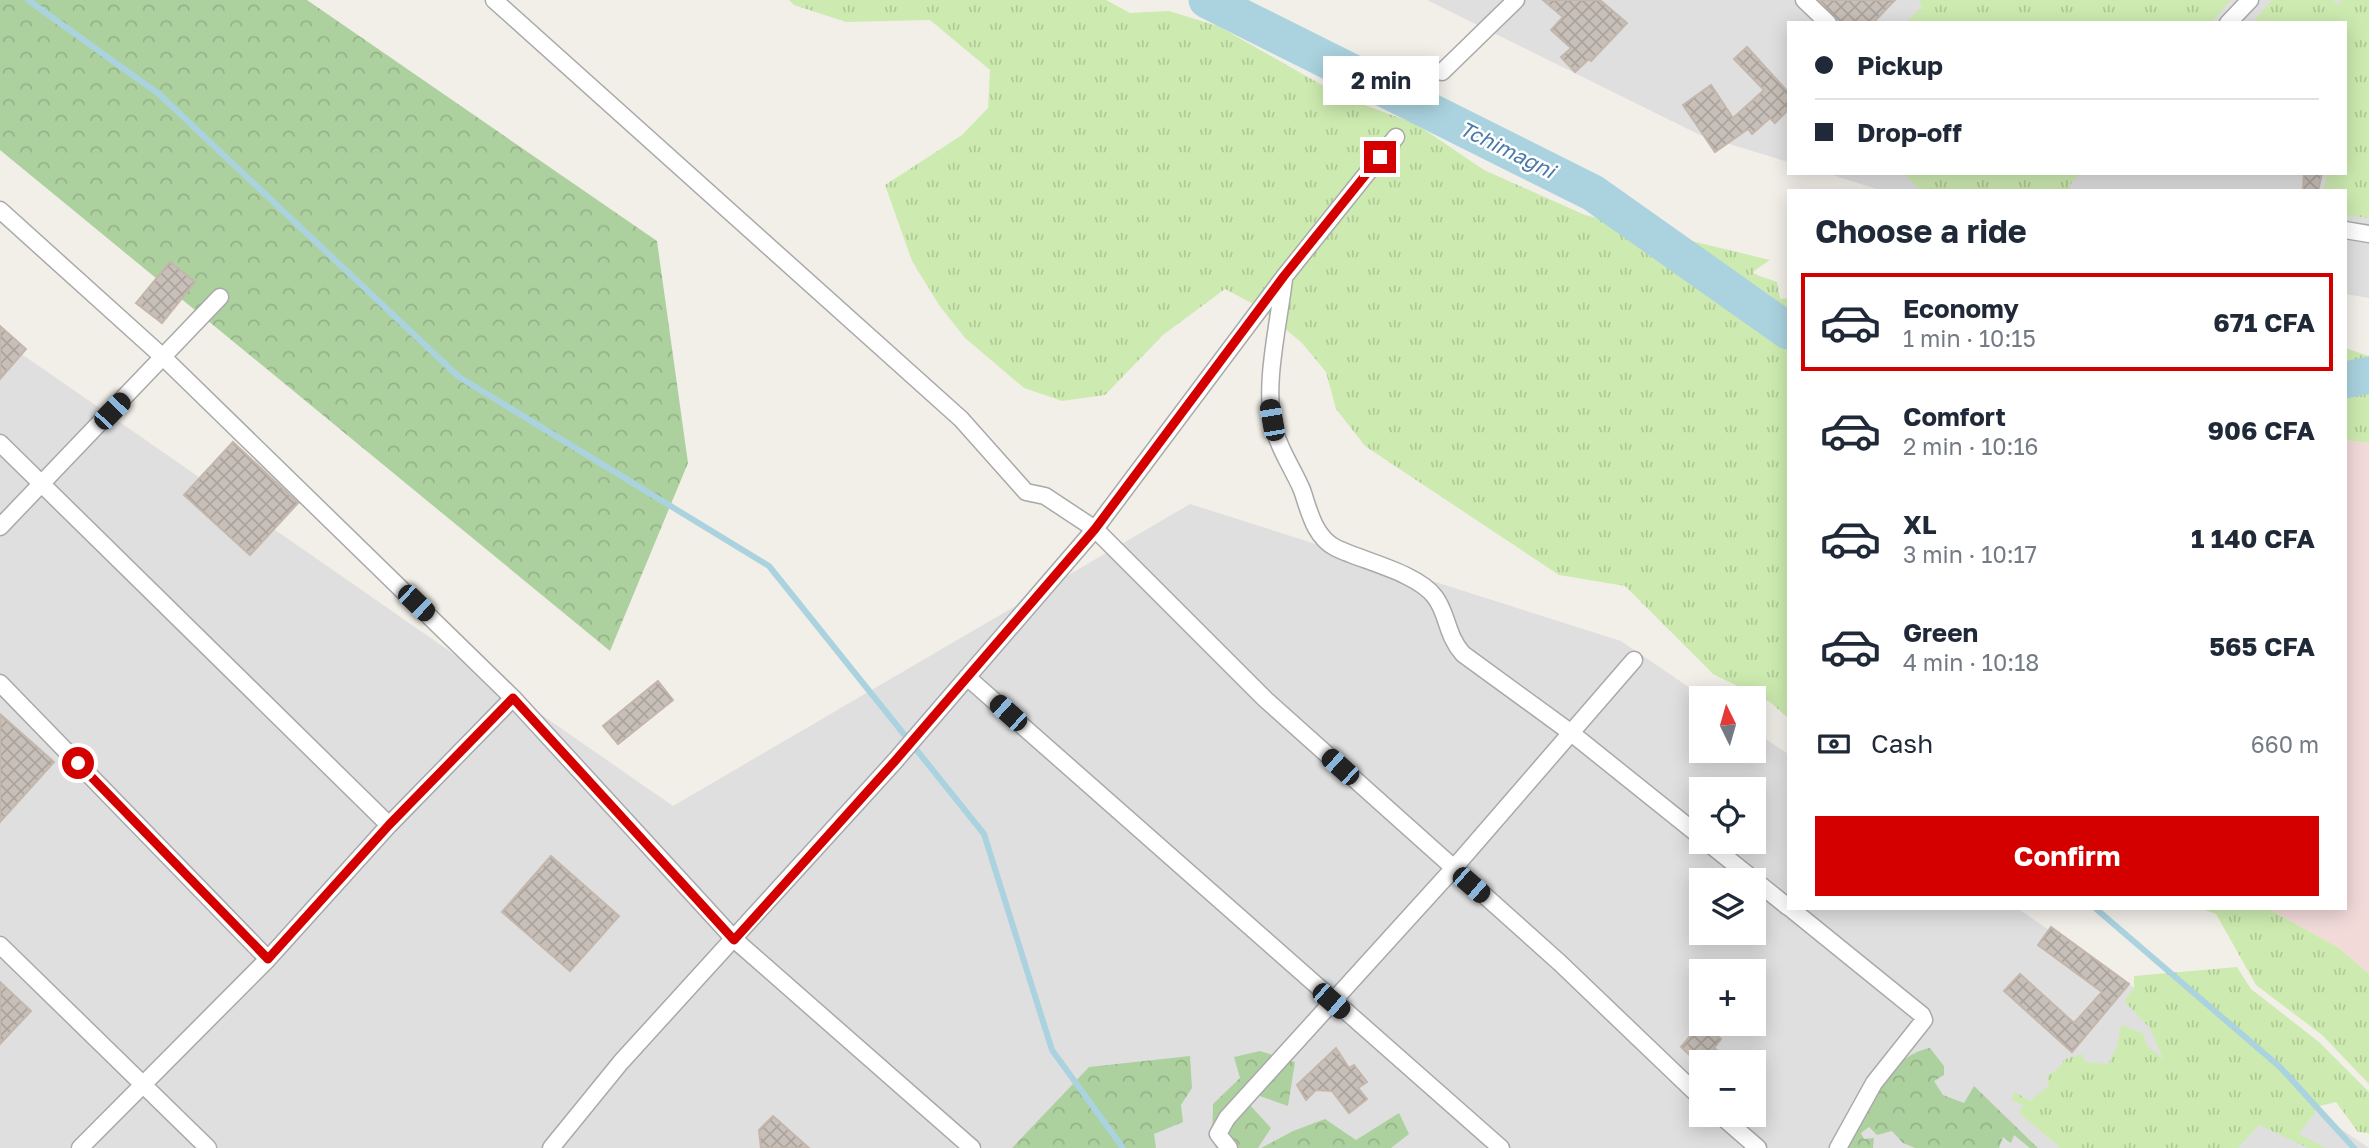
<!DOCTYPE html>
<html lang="en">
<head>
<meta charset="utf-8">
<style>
	body { margin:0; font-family:"Golos Text",sans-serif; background:#f6f6f7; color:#1f2937; height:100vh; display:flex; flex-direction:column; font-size:26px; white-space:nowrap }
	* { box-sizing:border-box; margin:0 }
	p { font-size:23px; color:#747a83 }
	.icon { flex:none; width:38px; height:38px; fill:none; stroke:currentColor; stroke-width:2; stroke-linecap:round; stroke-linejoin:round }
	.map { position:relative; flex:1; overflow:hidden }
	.side { position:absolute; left:1787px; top:189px; width:560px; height:721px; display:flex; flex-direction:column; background:#fff; border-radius:0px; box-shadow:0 4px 18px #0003 }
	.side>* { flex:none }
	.hud { position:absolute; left:1787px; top:21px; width:560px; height:154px; border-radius:0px; box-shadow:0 4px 18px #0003; display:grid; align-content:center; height:154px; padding:0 28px; background:#fff }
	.needle { width:46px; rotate:355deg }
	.fabs { position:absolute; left:1689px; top:686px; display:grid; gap:14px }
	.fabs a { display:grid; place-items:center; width:77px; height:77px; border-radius:0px; background:#fff; box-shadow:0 4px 18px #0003; font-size:35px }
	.end { position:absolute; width:32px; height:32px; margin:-16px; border:9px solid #d40000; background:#fff; box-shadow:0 0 0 4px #fff }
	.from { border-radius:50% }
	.bubble { position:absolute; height:49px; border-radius:0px; background:#fff; box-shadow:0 4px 18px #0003; font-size:23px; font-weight:700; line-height:49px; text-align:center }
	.car { position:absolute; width:21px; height:42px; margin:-21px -10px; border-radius:9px; box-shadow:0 0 5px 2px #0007; background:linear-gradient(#222 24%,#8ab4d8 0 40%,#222 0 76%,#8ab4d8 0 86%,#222 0) }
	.hud b { display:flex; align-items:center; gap:24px; height:66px; font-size:26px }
	.hud b+b { border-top:2px solid #e0e1e3 }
	.hud i { width:18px; height:18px; background:#1f2937 }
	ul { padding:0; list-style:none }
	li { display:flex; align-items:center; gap:21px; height:98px; margin:0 14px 10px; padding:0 14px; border:4px solid transparent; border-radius:0px }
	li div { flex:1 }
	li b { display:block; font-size:26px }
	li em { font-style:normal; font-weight:700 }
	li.selected { border-color:#d40000 }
	li>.icon { width:63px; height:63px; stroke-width:1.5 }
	h2 { padding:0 28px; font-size:32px; line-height:84px }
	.pay { display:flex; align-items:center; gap:18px; height:77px; padding:0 28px; font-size:26px }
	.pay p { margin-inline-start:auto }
	.cta { display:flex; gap:14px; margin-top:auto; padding:14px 28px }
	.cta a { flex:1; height:80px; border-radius:0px; background:#d40000; color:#fff; font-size:28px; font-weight:700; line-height:80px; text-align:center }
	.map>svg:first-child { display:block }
	.residential { fill:#e0dfdf; fill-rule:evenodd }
	.commercial { fill:#f2dad9 }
	.grass { fill:url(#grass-tufts) }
	.forest { fill:url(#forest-crowns) }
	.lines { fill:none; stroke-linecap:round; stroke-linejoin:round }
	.stream { stroke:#aad3df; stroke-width:6 }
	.river { stroke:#aad3df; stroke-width:37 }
	.building { fill:url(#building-cross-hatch); stroke:#c4b6ab; stroke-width:2 }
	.minor-casing { stroke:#a9a9a9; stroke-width:19 }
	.minor { stroke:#fff; stroke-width:16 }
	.route { stroke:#d40000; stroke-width:9 }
	.labels { text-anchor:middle; stroke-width:5; stroke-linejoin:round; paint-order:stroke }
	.water-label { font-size:21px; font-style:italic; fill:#4a7aab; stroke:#fff }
</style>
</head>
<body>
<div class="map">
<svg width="2369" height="1148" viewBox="0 0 2369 1148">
	<defs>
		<pattern id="grass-tufts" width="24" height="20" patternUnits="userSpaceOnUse" patternTransform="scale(1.75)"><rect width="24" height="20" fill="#cdebb0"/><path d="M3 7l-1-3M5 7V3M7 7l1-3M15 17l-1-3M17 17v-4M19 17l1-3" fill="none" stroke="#b0c997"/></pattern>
		<pattern id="forest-crowns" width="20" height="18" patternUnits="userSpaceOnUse" patternTransform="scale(1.75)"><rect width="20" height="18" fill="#add19e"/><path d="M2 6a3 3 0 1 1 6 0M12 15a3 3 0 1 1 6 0" fill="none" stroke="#95b388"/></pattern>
		<pattern id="building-cross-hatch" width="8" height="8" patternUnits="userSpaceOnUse" patternTransform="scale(1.75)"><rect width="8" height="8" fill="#c7bfb8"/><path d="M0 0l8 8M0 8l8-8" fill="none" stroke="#aba49e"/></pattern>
	</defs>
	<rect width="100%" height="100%" fill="#f2efe9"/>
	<path class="residential" d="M 1427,0 L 2369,0 L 2369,298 L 2345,294 L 2345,191 L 1883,191 L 1826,173 L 2345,173 L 2345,23 L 1788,23 L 1788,162 L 1700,135 Z
		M 0,339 L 673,806 L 1190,504 L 1621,641 L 1705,698 L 1701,698 L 1701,751 L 1754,751 L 1754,731 L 1788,754 L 1788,908 L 2017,908 L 2369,1148 L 0,1148 ZM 1701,789 L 1754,789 L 1754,842 L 1701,842 ZM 1701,880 L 1754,880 L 1754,933 L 1701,933 ZM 1701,971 L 1754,971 L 1754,1024 L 1701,1024 ZM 1701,1062 L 1754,1062 L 1754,1115 L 1701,1115 Z"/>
	<path class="commercial" d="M 2345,440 L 2369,443 L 2369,974 L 2339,948 L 2267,908 L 2345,908 Z"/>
	<path class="grass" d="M 789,0 L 1106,0 L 1130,13 L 1169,11 L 1218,26 L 1343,97 L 1416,124 L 1484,170 L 1585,215 L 1770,260 L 1754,271 L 1754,274 L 1777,282 L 1780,299 L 1788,298 L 1788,718 L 1770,702 L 1713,674 L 1625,586 L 1559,575 L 1365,446 L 1336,409 L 1326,372 L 1302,343 L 1259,307 L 1225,289 L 1163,335 L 1105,395 L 1062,401 L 1024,388 L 965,338 L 939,305 L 912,261 L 885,185 L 962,135 L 988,108 L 990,70 L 930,20 L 846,22 L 794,5 Z
		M 1919,0 L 2231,0 L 2211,23 L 1905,23 L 1922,7 Z
		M 2272,0 L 2332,0 L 2339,4 L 2341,0 L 2369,0 L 2369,218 L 2345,215 L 2345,191 L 2324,191 L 2327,173 L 2345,173 L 2345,23 L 2252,23 Z
		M 1903,173 L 2080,173 L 2069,186 L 2071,191 L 1921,191 Z
		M 2345,348 L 2369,356 L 2369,443 L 2345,440 Z
		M 2199,908 L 2267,908 L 2339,948 L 2369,974 L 2369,1084 L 2322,1035 L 2256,985 L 2216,914 Z
		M 2237,967 L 2251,989 L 2319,1042 L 2369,1092 L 2369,1133 L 2358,1132 L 2336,1102 L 2320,1106 L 2299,1134 L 2326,1148 L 2308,1148 L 2259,1125 L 2238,1148 L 2061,1148 L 2019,1113 L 2023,1105 L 2011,1100 L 2015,1092 L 2030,1101 L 2049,1085 L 2047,1076 L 2059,1068 L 2065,1059 L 2082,1054 L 2085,1062 L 2108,1064 L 2117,1046 L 2121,1025 L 2143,1033 L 2148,1047 L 2163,1059 L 2150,1028 L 2124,1001 L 2134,988 L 2134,976 Z"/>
	<path class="forest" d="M 0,0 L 307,0 L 657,241 L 688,463 L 610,651 L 0,150 Z
		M 1930,1048 L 1944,1066 L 1944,1075 L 1934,1081 L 1943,1095 L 1964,1103 L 1974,1086 L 2038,1148 L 2030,1148 L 2014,1135 L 2011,1143 L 2003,1137 L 1999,1148 L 1915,1148 L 1903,1143 L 1892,1131 L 1877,1135 L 1869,1127 L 1861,1133 L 1864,1139 L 1874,1138 L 1873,1148 L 1842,1148 C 1863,1115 1888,1055 1930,1048 Z
		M 1260,1051 L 1295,1062 L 1288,1106 L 1254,1094 L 1250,1105 L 1271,1128 L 1258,1148 L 1216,1148 L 1212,1138 L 1213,1104 L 1240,1078 L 1234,1057 Z
		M 1190,1056 L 1192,1088 L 1181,1105 L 1183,1122 L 1154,1134 L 1156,1148 L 1012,1148 L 1089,1067 Z
		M 1399,1113 L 1409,1134 L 1391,1148 L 1261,1148 L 1293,1131 L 1325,1119 L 1356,1140 Z"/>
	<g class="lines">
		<path class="stream" d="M 28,0 L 159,94 L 459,377 L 769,566 L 984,834 L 1052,1050 L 1123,1148
			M 2095,908 L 2280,1067 L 2354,1148"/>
		<path class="river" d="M 1207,0 L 1593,193 L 1788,331
			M 2345,380 L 2369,375"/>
	</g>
	<path class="building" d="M 1543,0 L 1600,0 L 1627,23 L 1591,61 L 1589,59 L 1575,72 L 1561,57 L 1571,48 L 1551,30 L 1563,17 Z
		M 1819,0 L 1895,0 L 1873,23 L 1838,23 Z
		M 1747,47 L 1788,92 L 1788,110 L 1775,123 L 1770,118 L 1752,134 L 1748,129 L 1715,152 L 1683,105 L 1711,85 L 1733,118 L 1764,90 L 1734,59 Z
		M 2304,173 L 2322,173 L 2318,191 L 2303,191 Z
		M 170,262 L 195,282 L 162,323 L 136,303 Z
		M 0,326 L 26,349 L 0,379 Z
		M 233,442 L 298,503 L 250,555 L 184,495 Z
		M 658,681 L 673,700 L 618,744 L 603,726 Z
		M 0,714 L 54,762 L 0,822 Z
		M 551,856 L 619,916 L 570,971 L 502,912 Z
		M 2051,927 L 2129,984 L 2072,1052 L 2004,991 L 2020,974 L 2074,1023 L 2102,992 L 2038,945 Z
		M 0,982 L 31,1011 L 0,1044 Z
		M 1701,1023 L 1721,1039 L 1714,1048 L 1718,1051 L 1708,1062 L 1701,1062 L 1701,1066 L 1681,1047 Z
		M 1336,1048 L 1349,1068 L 1354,1065 L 1367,1082 L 1358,1088 L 1367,1099 L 1349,1113 L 1332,1091 L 1316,1090 L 1306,1100 L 1297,1085 Z
		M 773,1116 L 809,1148 L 761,1148 L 759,1130 Z"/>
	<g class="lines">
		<g class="minor-casing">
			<path id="minor" d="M 494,0 L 961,419 L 1026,492 L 1045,496 L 1095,529 L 1265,699 L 1560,963 L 1701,1098
				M 1804,0 L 1828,23
				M 2228,23 L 2250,0
				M 1442,72 L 1516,0
				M 0,210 L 163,357 L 513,698 L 735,940 L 972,1148
				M 2345,230 L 2369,234
				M 1284,279 C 1279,323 1262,390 1275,432 C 1281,452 1294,471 1302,490 C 1309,510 1314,537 1336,548 C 1363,561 1418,573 1435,597 C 1448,614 1446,635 1463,654 L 1570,732 L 1701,837
				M 0,443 L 389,825
				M 0,527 L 220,297
				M 967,677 L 1501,1148
				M 0,683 L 268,959
				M 1707,842 L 1788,907
				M 1790,908 L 1922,1015 L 1924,1020 L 1874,1083 L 1838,1148
				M 0,945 L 208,1148
				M 1720,1115 L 1758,1148
				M 80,1148 L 268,959 L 389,825 L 513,698
				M 551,1148 L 621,1062 L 895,761 L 1095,529 L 1284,277 L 1396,137
				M 1229,1148 L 1218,1134 L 1227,1118 L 1453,869 L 1634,660"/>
		</g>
		<use href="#minor" class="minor"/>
	</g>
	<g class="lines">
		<path class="route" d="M 78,763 L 268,959 L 389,825 L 513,698 L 734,940 L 895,761 L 1095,529 L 1284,276 L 1380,157"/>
	</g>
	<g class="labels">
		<g class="water-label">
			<text transform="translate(1507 150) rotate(26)" y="7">Tchimagni</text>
		</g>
	</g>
</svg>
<div class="fabs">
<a><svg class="needle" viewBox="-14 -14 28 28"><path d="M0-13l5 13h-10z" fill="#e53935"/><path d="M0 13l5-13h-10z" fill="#747a83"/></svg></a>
<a><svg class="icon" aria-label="locate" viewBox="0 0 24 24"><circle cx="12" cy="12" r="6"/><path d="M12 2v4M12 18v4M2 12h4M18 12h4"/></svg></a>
<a><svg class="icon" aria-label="layers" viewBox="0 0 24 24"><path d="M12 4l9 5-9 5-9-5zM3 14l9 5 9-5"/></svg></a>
<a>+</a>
<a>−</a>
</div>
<i class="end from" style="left:78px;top:763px"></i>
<i class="end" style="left:1380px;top:157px"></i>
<div class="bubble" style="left:1323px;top:56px;width:116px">2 min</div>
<i class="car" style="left:112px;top:411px;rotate:44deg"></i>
<i class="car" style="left:1272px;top:420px;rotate:350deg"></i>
<i class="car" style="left:416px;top:603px;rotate:134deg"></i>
<i class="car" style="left:1008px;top:713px;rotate:312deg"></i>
<i class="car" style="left:1340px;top:767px;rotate:312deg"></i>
<i class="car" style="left:1471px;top:885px;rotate:131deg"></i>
<i class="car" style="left:1331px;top:1001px;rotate:131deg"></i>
<div class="hud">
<b><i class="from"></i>Pickup</b>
<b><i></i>Drop-off</b>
</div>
<section class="side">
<h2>Choose a ride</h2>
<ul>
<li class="selected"><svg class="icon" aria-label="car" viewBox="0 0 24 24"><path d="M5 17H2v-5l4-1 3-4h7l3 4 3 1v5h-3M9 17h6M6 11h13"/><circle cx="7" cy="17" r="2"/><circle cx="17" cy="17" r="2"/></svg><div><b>Economy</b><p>1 min · 10:15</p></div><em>671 CFA</em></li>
<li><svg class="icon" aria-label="car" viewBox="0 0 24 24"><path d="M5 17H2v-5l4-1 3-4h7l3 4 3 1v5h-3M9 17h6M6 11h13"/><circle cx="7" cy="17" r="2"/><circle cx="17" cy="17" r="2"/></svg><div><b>Comfort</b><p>2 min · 10:16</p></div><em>906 CFA</em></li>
<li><svg class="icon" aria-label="car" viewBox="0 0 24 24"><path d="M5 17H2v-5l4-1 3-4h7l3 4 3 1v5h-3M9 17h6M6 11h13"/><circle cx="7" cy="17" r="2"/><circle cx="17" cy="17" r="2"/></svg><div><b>XL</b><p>3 min · 10:17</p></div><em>1 140 CFA</em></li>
<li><svg class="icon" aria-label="car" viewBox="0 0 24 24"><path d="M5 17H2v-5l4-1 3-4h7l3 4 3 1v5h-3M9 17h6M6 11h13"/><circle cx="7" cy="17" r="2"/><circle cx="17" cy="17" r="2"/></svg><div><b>Green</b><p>4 min · 10:18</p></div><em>565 CFA</em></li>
</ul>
<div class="pay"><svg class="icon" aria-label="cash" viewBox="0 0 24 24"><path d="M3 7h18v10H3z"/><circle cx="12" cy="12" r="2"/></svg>Cash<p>660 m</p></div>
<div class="cta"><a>Confirm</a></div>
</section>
</div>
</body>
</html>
